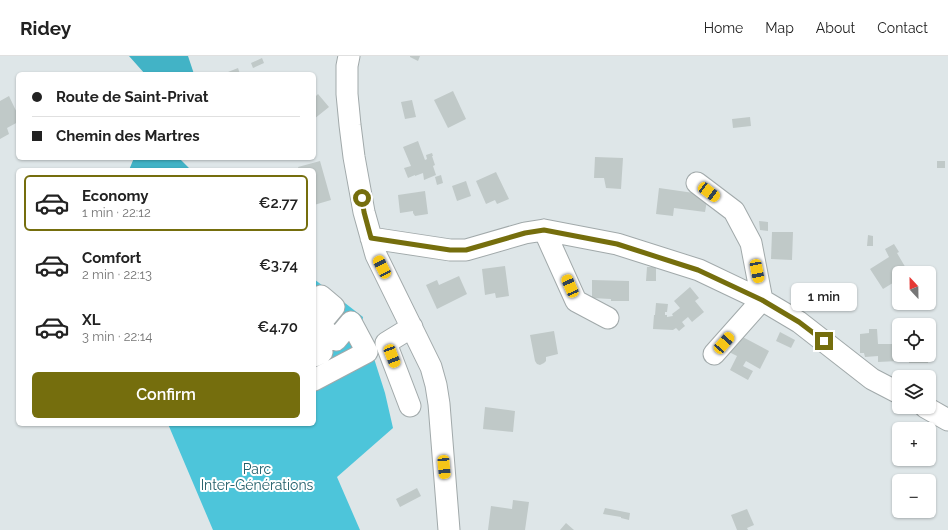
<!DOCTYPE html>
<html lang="en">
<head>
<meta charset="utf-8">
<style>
	body { margin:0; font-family:Raleway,sans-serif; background:#f6f6f6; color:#222; height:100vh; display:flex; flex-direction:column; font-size:15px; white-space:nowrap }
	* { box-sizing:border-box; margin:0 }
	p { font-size:13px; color:#767676 }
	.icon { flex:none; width:22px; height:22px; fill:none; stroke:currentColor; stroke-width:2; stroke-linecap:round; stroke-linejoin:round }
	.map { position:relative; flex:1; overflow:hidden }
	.drawer { position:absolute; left:16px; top:112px; width:300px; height:258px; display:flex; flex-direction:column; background:#fff; border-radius:6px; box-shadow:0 1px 3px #0004 }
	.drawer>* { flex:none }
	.top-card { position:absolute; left:16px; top:16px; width:300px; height:88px; border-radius:6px; box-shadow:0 1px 3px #0004; display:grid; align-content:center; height:88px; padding:0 16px; background:#fff }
	.needle { width:26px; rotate:338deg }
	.buttons { position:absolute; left:892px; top:210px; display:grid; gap:8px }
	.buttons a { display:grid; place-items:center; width:44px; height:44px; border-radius:6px; background:#fff; box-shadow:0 1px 3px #0004; font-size:20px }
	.end { position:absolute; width:18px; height:18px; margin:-9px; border:5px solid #756e0d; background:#fff; box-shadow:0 0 0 2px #fff }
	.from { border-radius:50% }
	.bubble { position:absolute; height:28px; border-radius:6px; background:#fff; box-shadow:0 1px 3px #0004; font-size:13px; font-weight:600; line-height:28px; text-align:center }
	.car { position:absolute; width:12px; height:24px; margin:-12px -6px; border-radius:5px; box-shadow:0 0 3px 1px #0007; background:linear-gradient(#f5c518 24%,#345 0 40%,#f5c518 0 76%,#345 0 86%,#f5c518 0) }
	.top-card b { display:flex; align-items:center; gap:14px; height:38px; font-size:15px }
	.top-card b+b { border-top:1px solid #e0e0e0 }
	.top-card i { width:10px; height:10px; background:#222 }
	ul { padding:7px 0 0; list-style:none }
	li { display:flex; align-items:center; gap:12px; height:56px; margin:0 8px 6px; padding:0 8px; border:2px solid transparent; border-radius:6px }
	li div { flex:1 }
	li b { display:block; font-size:15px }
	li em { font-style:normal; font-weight:600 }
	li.current { border-color:#756e0d }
	li>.icon { width:36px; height:36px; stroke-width:1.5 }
	.cta { display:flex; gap:8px; margin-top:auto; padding:8px 16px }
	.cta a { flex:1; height:46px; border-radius:6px; background:#756e0d; color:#fff; font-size:16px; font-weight:600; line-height:46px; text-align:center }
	header { display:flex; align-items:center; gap:24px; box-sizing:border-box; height:56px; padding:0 20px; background:#fff; border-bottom:1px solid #e0e0e0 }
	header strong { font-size:19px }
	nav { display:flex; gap:22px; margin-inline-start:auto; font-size:14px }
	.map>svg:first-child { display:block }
	.green { fill:#4dc5da }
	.forest { fill:#42b3c6 }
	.building { fill:#c0c9c8 }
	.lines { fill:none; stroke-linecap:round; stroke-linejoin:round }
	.minor-casing { stroke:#a1a9aa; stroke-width:23 }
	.minor { stroke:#fff; stroke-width:21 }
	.route { stroke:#756e0d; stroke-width:5 }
	.labels { text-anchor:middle; stroke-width:4; stroke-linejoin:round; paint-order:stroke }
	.park-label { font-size:14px; fill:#24606b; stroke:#fff }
</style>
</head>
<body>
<header>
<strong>Ridey</strong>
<nav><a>Home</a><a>Map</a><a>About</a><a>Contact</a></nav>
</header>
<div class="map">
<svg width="948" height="474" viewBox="0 0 948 474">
	<rect width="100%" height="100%" fill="#dee6e8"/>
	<path class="green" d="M 314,223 L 363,261 L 361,273 L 371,293 L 385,337 L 393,372 L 337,421 L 360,474 L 213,474 L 168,368 L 314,368 Z"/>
	<path class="forest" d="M 129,0 L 188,0 L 194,18 L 145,18 Z
		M 134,102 L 179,102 L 191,114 L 129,114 Z"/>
	<path class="building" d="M 410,0 L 420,0 L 418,5 L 410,1 Z
		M 262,2 L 264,7 L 253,12 L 251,7 Z
		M 238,12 L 240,18 L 223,18 Z
		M 453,35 L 466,63 L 448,72 L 434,44 Z
		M 318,38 L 329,51 L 314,63 L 314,42 Z
		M 9,40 L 18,59 L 18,66 L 7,72 L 9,78 L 0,83 L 0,45 Z
		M 412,44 L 416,61 L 405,63 L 401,46 Z
		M 750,61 L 751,70 L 733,72 L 732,63 Z
		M 418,85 L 425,104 L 427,103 L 426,99 L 432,97 L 433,100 L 432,100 L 435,109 L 433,110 L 436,119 L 424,124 L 423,117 L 415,120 L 415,119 L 408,122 L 404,112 L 411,110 L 403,91 Z
		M 595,101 L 623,102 L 621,133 L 606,132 L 604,122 L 594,122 Z
		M 320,105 L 331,144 L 314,149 L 314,114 L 299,114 L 298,111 Z
		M 937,105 L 945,105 L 945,112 L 937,112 Z
		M 496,116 L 509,143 L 497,148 L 495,144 L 486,148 L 476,125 Z
		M 441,119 L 443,127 L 437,129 L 435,121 Z
		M 466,125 L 471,140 L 457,145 L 452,130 Z
		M 659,132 L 708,139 L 705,156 L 674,152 L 673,160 L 656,158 Z
		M 425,135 L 428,158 L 415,160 L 413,157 L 413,155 L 400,157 L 398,139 Z
		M 759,165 L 768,166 L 768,175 L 760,174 Z
		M 772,176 L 793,176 L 792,204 L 771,203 Z
		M 868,179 L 873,180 L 873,190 L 867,190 Z
		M 894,188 L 899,196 L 897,197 L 907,214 L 911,212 L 914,217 L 899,217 L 899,228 L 898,228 L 896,225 L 883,233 L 870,213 L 889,201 L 885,193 Z
		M 505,210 L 509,240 L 496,242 L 495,237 L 485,239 L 482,213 Z
		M 647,211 L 656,211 L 656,225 L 646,225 Z
		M 459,220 L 467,238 L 437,253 L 426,229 L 437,224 L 439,229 Z
		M 592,224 L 629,225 L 629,245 L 611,245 L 611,243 L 592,242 Z
		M 690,231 L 699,242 L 695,245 L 704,256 L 692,266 L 688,261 L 682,266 L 685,270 L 679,275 L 676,272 L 673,274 L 653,273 L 654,259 L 655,259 L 656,247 L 668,248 L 667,256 L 665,256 L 665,259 L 667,259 L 667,261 L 673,260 L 672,258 L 680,252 L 674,245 Z
		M 869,273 L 877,273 L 878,288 L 899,288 L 898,305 L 878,306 L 878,300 L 865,301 L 864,297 L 860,297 L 860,278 L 869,277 Z
		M 554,275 L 558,298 L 546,301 L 546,305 L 544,307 L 540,309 L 537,308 L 535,305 L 530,279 Z
		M 780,276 L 795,284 L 791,292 L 776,285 Z
		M 737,278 L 769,295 L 760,313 L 746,305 L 743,310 L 753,315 L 748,324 L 730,314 L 737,300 L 729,296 Z
		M 909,299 L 928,299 L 928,307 L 909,307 Z
		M 485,351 L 515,355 L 513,376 L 483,373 Z
		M 417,432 L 421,440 L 400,451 L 396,443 Z
		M 513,444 L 529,446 L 525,474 L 488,474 L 491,450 L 512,453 Z
		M 605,452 L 630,457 L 629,464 L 621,462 L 621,461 L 603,458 Z
		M 747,453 L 754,469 L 747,472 L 748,474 L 737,474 L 731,459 Z
		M 566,467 L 574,474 L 560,474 Z"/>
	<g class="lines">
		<g class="minor-casing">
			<path id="minor" d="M 349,0 L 347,10 L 347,38 L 350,69 L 354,101 L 364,156 L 376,199 L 431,311 L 436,329 L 439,348 L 449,474
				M 697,127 L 734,155 L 751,187 L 762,244 L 714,298
				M 544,174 L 576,245 L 608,262
				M 371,182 L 450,194 L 466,194 L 525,177 L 544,174 L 617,188 L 699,214 L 762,244 L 799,266 L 872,323 L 899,337
				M 314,249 L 321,240 L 334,251 L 319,269 L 336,284 L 351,266 L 367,296 L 314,324
				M 314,286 L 322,296 L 314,300
				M 410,350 L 386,287 L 412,271
				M 925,351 L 948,364"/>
		</g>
		<use href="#minor" class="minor"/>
	</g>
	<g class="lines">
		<path class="route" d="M 362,142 L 364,156 L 371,182 L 450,194 L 466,194 L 525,177 L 544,174 L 617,188 L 698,214 L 762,244 L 799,266 L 824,285"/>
	</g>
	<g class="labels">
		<g class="park-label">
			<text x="257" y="418">Parc<tspan x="257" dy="16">Inter-Générations</tspan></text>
		</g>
	</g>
</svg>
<div class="buttons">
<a><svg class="needle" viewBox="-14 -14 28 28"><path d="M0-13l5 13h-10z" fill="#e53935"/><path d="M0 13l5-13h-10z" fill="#767676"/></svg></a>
<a><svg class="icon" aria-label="locate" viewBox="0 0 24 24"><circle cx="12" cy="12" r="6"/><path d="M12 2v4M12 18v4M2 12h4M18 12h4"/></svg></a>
<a><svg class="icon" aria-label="layers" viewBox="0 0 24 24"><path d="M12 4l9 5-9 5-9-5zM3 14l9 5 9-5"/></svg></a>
<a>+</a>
<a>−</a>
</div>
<i class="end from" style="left:362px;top:142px"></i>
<i class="end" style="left:824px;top:285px"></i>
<div class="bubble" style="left:791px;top:227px;width:66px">1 min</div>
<i class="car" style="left:709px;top:136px;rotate:127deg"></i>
<i class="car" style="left:382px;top:211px;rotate:333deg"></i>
<i class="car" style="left:757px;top:215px;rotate:169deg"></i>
<i class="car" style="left:570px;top:230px;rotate:336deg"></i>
<i class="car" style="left:724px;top:287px;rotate:41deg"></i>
<i class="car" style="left:392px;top:300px;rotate:159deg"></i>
<i class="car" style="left:444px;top:411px;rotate:175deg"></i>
<div class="top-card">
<b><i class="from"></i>Route de Saint-Privat</b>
<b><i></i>Chemin des Martres</b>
</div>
<section class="drawer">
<ul>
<li class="current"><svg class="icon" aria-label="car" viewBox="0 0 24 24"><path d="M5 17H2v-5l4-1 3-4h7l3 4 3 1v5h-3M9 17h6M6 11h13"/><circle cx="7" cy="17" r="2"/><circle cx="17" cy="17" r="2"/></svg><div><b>Economy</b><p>1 min · 22:12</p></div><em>€2.77</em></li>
<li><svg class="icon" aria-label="car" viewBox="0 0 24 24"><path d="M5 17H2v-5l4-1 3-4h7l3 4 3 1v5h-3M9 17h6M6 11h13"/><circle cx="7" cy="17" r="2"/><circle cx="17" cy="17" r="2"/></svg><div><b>Comfort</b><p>2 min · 22:13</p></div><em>€3.74</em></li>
<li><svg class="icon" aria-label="car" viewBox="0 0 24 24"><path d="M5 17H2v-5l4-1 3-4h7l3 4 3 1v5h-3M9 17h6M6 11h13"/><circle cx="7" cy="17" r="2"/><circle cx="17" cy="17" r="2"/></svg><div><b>XL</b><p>3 min · 22:14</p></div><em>€4.70</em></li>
</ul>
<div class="cta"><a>Confirm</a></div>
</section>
</div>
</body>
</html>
